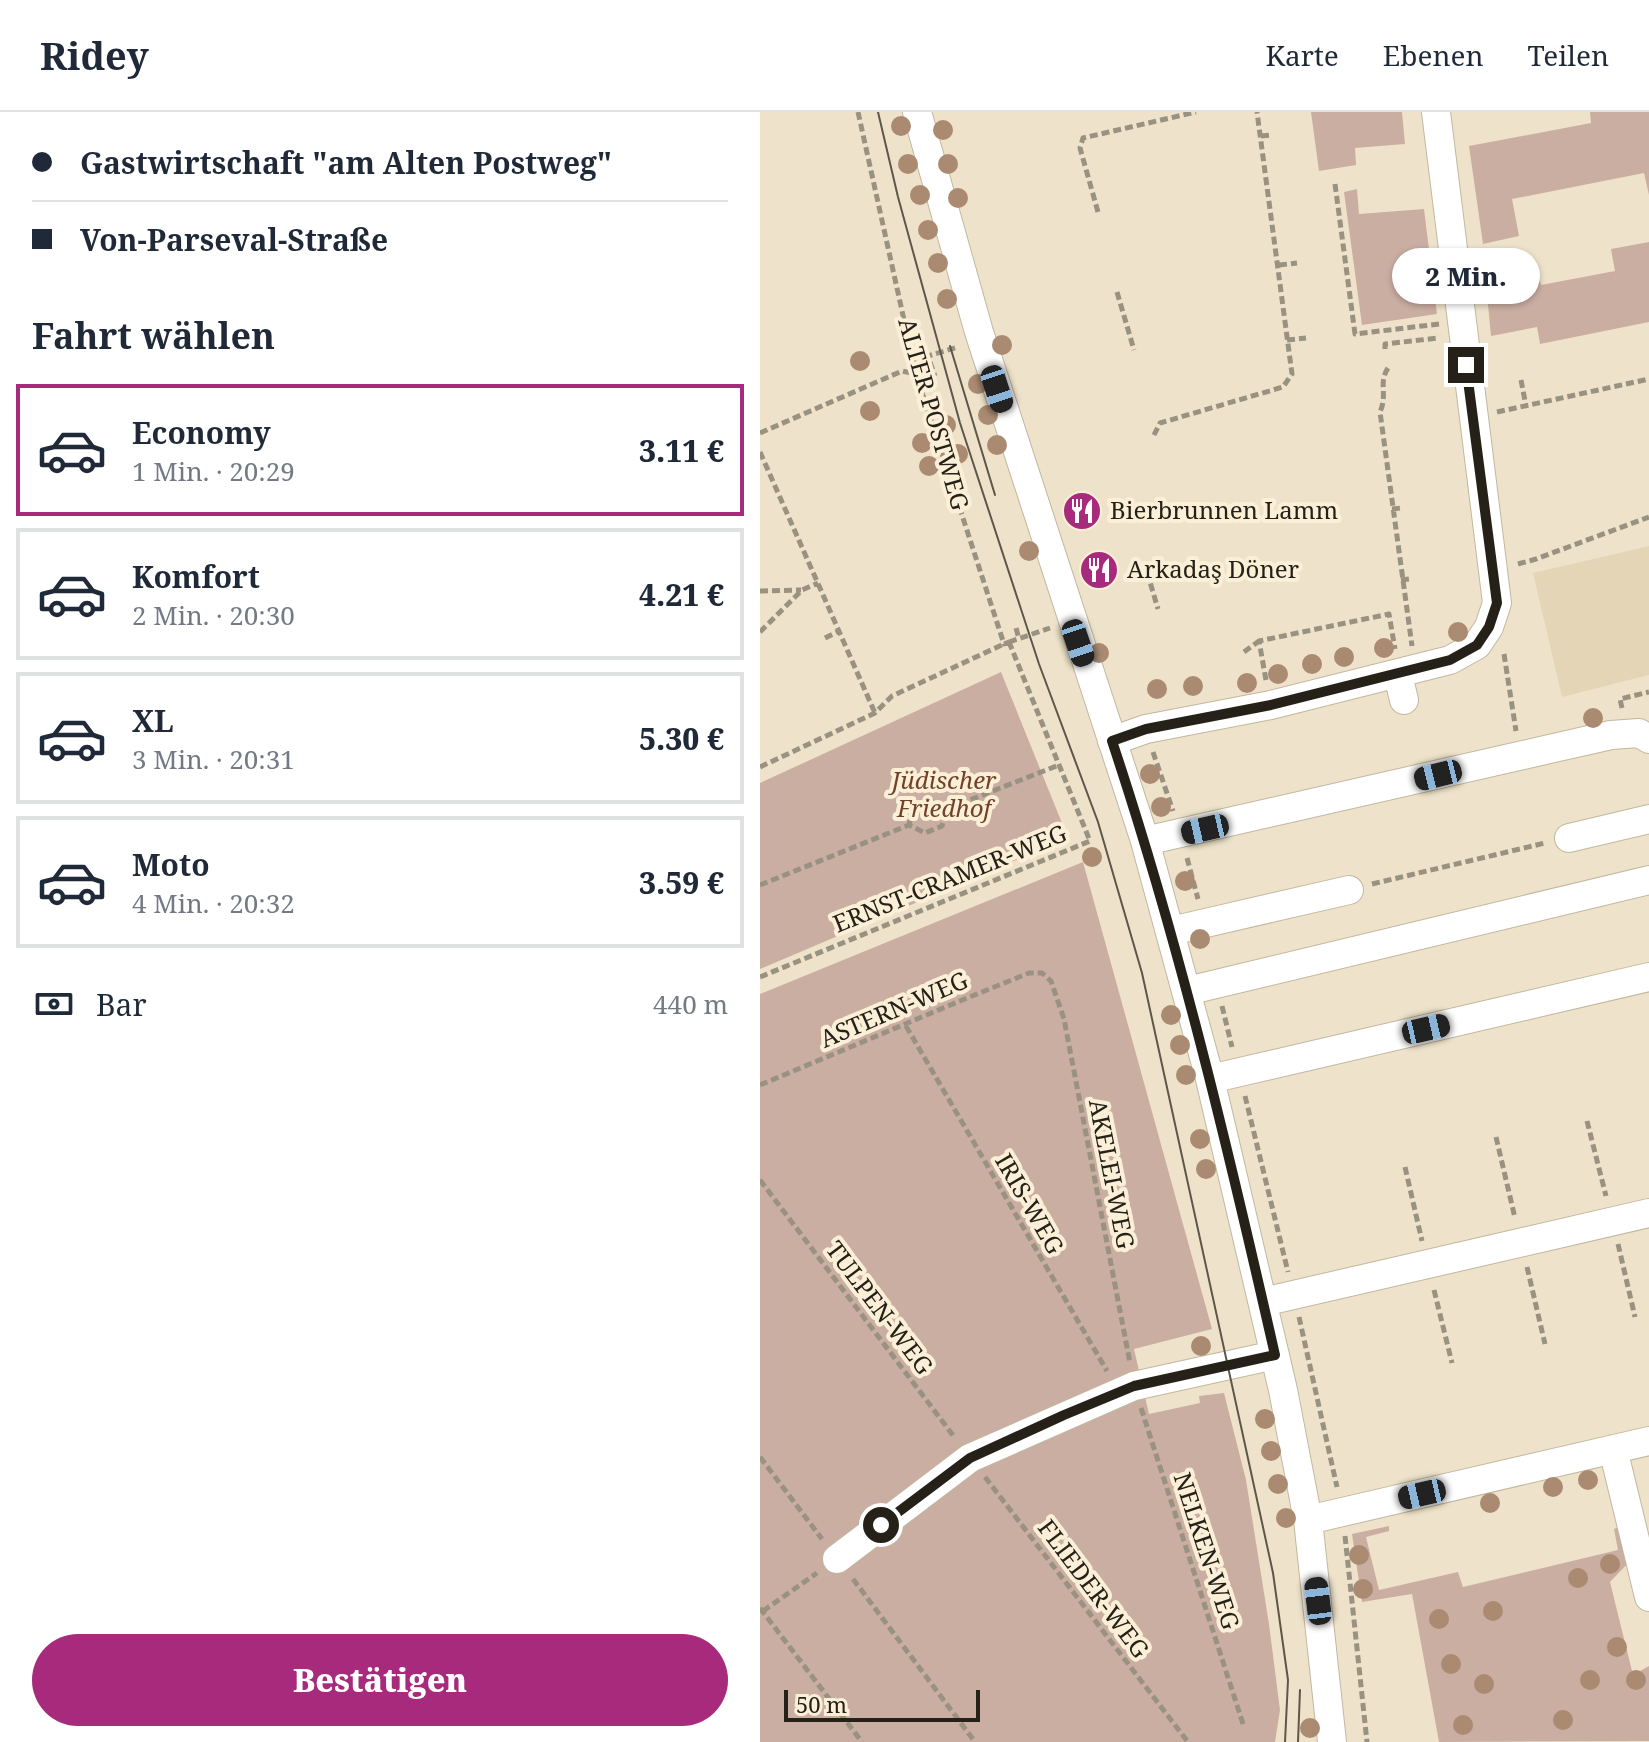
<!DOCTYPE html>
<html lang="de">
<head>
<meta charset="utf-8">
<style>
	body { margin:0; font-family:"Noto Serif",serif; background:#f2f2f3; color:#1f2937; height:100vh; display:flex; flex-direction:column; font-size:30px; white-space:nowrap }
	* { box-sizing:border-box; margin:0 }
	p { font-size:26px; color:#747a83 }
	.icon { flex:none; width:44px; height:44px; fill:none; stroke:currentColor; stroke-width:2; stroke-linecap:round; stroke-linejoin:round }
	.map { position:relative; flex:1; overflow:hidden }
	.panel { display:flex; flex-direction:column; background:#fff; width:760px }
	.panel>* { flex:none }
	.banner { display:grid; align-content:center; height:176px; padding:0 32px; background:#fff }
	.scale { position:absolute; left:24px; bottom:20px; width:196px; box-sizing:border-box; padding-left:8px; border:4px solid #262118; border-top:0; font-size:22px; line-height:28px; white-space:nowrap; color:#262118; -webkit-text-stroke:6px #fbf0d7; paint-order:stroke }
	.end { position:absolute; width:36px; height:36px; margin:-18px; border:10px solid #262118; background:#fff; box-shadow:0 0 0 4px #fff }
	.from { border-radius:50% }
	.bubble { position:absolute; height:56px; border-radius:28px; background:#fff; box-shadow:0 2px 6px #0004; font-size:26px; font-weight:800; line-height:56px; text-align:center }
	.car { position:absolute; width:24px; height:48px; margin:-24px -12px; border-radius:10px; box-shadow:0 0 6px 2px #0007; background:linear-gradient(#222 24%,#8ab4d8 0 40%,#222 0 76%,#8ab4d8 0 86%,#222 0) }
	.banner b { display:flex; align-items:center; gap:28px; height:76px; font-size:30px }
	.banner b+b { border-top:2px solid #e0e1e3 }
	.banner i { width:20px; height:20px; background:#1f2937 }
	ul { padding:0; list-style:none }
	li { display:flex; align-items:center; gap:24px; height:132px; margin:0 16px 12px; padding:0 16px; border:4px solid #e0e1e3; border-radius:0px }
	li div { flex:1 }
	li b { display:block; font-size:30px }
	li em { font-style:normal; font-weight:800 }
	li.selected { border-color:#a72a7c }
	li>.icon { width:72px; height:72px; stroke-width:1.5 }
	h2 { padding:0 32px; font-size:36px; line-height:96px }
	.pay { display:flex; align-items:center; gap:20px; height:88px; padding:0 32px; font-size:30px }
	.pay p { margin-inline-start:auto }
	.cta { display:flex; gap:16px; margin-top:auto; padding:16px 32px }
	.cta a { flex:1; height:92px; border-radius:48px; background:#a72a7c; color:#fff; font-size:32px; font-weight:800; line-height:92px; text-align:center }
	header { display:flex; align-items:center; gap:48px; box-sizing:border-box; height:112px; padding:0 40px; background:#fff; border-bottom:2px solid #e0e1e3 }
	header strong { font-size:38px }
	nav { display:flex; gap:44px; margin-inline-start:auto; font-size:28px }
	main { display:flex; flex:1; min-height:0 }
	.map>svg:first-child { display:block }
	.built { fill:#e4d5b7 }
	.green { fill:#cbaea2 }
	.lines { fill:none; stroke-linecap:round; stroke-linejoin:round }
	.minor-casing { stroke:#c2b79f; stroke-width:30 }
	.path { stroke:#9a9280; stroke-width:5; stroke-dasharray:8 4; stroke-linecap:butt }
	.minor { stroke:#fff; stroke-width:28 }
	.tram { stroke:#5e5749; stroke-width:2 }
	.tree { fill:#aa8a71 }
	.route { stroke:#262118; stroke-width:10 }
	.labels { text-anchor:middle; stroke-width:8; stroke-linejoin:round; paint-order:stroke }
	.street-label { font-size:24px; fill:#262118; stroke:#fbf0d7 }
	.poi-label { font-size:24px; fill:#262118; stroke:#fbf0d7; text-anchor:start }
	.park-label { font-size:24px; font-style:italic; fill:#724129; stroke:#fbf0d7 }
</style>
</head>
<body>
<header>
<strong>Ridey</strong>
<nav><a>Karte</a><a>Ebenen</a><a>Teilen</a></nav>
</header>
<main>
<section class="panel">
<div class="banner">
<b><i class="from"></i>Gastwirtschaft &quot;am Alten Postweg&quot;</b>
<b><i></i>Von-Parseval-Straße</b>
</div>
<h2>Fahrt wählen</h2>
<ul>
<li class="selected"><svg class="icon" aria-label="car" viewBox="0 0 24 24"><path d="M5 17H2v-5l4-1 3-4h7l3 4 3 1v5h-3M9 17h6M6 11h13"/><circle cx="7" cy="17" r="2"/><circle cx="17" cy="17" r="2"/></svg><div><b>Economy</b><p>1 Min. · 20:29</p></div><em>3.11 €</em></li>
<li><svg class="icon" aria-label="car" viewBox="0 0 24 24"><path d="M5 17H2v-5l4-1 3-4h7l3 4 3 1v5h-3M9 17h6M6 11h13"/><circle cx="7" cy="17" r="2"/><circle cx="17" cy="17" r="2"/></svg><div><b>Komfort</b><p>2 Min. · 20:30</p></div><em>4.21 €</em></li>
<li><svg class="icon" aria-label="car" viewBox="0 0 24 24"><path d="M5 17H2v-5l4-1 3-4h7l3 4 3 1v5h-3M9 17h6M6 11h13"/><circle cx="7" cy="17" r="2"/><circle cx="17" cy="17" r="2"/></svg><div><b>XL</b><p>3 Min. · 20:31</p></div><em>5.30 €</em></li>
<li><svg class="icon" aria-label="car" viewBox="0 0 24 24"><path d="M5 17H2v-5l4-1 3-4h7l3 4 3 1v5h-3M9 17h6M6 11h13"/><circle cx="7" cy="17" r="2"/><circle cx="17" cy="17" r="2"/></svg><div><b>Moto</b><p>4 Min. · 20:32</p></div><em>3.59 €</em></li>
</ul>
<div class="pay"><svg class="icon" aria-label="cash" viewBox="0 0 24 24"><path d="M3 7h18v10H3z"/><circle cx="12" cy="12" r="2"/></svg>Bar<p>440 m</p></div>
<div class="cta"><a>Bestätigen</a></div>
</section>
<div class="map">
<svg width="889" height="1630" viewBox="0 0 889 1630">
	<rect width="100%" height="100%" fill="#eee3ca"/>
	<path class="built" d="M 889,434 L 889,563 L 802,585 L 773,461 Z"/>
	<path class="green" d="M 551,0 L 642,0 L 645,32 L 595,36 L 596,53 L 559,59 Z
		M 830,0 L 889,0 L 889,83 L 884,61 L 752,87 L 759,124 L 723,132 L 709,34 L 831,11 Z
		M 597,77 L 599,102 L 664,97 L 677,202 L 602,213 L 584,80 Z
		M 889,130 L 889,210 L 780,232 L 777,215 L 731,224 L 727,182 L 745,178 L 741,159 L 776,152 L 781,173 L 855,159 L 851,137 Z
		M 241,560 L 308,726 L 0,857 L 0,671 Z
		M 323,750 L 452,1217 L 374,1237 L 389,1302 L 440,1291 L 439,1284 L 464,1281 L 486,1368 L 509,1512 L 520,1598 L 515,1630 L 0,1630 L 0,882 Z
		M 629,1414 L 629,1419 L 606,1425 L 619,1478 L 698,1460 L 703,1475 L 858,1438 L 854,1417 L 859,1415 L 871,1448 L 850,1470 L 873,1563 L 889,1554 L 889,1629 L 679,1630 L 652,1482 L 602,1490 L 592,1422 Z"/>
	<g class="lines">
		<g class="minor-casing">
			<path id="minor" d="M 157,0 L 219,220 L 385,729 L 450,967 L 523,1278 L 548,1408 L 572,1630
				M 638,563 L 644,588
				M 352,629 L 386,617 L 511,593 L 690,548 L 717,533 L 729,515 L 737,491 L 676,0
				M 809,726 L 889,707
				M 385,729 L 851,623 L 879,621 L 889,627
				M 411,819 L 589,778
				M 427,879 L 889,768
				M 450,967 L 889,865
				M 503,1190 L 889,1101
				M 853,1337 L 889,1485
				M 548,1408 L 889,1329
				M 77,1447 L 210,1346 L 374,1274 L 515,1243"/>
		</g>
		<path class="path" d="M 98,0 L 156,262 L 244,532 L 249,530
			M 501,24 L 512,23
			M 575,72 L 595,222 L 679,212
			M 338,100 L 320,36 L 323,26 L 436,0
			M 519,153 L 537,151
			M 357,180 L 374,238
			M 527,228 L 546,226
			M 625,237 L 625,232 L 678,226
			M 170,250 L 175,264
			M 628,256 C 618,271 628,282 620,300 L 652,534
			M 761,268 L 766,294
			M 737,300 L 889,267
			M 0,321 L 142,259 L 156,262 L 167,259 L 168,244 L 198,235
			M 394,323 L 400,311 L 523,275 L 532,262 L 497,0
			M 0,340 L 115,601
			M 632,397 L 641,396
			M 758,452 L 776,447 L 889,405
			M 387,460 L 398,497
			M 641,468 L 649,467
			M 0,479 L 41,478
			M 256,516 L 259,527
			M 0,520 L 42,478 L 58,471
			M 65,526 L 79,519
			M 249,530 L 290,516
			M 484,540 L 499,529
			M 744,542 L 756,619
			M 506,568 L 499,529 L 629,502 L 635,537
			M 862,596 L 860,587 L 889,580
			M 393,640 L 413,699
			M 0,655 L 115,601 L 132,584 L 244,532
			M 149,713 L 153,696 L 171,689 L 187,697
			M 427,746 L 438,787
			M 612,772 L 785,731
			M 0,773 L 149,713 L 165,721 L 182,714 L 187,697 L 299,653
			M 0,865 L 330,729 L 249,530
			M 462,894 L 472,935
			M 146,914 L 347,1259
			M 0,973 L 207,886 L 269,861 L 282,861 L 291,869 L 304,907 L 370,1251
			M 485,984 L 528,1160
			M 827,1009 L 846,1084
			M 736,1025 L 755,1106
			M 645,1055 L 662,1129
			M 0,1068 L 195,1326
			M 858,1132 L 875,1205
			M 767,1155 L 785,1232
			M 674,1178 L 692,1251
			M 539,1205 L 577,1375
			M 381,1296 L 484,1615
			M 0,1345 L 62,1427
			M 225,1365 L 428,1630
			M 585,1424 L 607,1630
			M 93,1467 L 215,1630
			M 0,1496 L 102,1630
			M 3,1499 L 57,1461"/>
		<use href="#minor" class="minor"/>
		<path class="tram" d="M 118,0 L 138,85 L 200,311 L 279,552 L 338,710 L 382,861 L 513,1461 L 528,1568 L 525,1630
			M 190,234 L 235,383
			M 538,1630 L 540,1578"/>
	</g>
	<g class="tree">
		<circle cx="141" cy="14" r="10"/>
		<circle cx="183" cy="18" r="10"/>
		<circle cx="148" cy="52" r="10"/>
		<circle cx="188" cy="52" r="10"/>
		<circle cx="160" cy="83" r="10"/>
		<circle cx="198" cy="86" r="10"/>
		<circle cx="168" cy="118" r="10"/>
		<circle cx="178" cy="151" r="10"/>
		<circle cx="187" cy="187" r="10"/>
		<circle cx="242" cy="233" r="10"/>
		<circle cx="100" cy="249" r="10"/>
		<circle cx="218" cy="272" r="10"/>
		<circle cx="110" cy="299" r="10"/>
		<circle cx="228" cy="303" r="10"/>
		<circle cx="186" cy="313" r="10"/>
		<circle cx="162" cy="331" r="10"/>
		<circle cx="237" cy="333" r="10"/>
		<circle cx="198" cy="342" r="10"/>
		<circle cx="169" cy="354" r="10"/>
		<circle cx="269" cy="439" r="10"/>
		<circle cx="698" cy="520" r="10"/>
		<circle cx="624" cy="536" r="10"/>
		<circle cx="339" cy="541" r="10"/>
		<circle cx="584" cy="545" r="10"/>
		<circle cx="552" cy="552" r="10"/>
		<circle cx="518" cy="562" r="10"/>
		<circle cx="487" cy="571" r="10"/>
		<circle cx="433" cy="574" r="10"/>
		<circle cx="397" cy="577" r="10"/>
		<circle cx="833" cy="606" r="10"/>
		<circle cx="390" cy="662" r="10"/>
		<circle cx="401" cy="695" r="10"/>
		<circle cx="332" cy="745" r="10"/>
		<circle cx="425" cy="769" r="10"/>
		<circle cx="440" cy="827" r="10"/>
		<circle cx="411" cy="903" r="10"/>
		<circle cx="420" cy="933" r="10"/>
		<circle cx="426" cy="963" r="10"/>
		<circle cx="440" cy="1027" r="10"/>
		<circle cx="446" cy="1057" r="10"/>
		<circle cx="441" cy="1234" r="10"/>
		<circle cx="505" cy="1307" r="10"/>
		<circle cx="511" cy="1339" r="10"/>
		<circle cx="828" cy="1368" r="10"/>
		<circle cx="518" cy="1372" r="10"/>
		<circle cx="793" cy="1375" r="10"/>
		<circle cx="730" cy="1391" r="10"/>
		<circle cx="526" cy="1406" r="10"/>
		<circle cx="599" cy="1443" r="10"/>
		<circle cx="850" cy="1452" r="10"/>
		<circle cx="818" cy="1466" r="10"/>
		<circle cx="603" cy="1477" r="10"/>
		<circle cx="733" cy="1499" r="10"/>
		<circle cx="679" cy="1507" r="10"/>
		<circle cx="857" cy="1535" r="10"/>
		<circle cx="691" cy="1552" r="10"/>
		<circle cx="830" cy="1568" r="10"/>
		<circle cx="876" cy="1568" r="10"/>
		<circle cx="724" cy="1572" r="10"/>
		<circle cx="803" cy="1608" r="10"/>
		<circle cx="703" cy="1613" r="10"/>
		<circle cx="550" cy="1616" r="10"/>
	</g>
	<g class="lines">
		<path class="route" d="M 121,1413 L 210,1346 L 304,1303 L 374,1274 L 515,1243 C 468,1036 419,830 352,629 L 386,617 L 511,593 L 690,548 L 717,533 L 729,515 L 737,491 L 706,253"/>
	</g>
	<defs>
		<g id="restaurant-disc" transform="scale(2)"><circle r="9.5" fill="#a72a7c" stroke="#fbf0d7"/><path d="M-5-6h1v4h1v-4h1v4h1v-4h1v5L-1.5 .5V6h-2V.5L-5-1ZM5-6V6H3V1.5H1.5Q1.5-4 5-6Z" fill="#fff"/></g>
	</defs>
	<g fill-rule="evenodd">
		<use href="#restaurant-disc" x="322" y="399"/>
		<use href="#restaurant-disc" x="339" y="458"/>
	</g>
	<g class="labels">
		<g class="street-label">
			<text transform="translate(173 302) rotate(74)" y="8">ALTER POSTWEG</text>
			<text transform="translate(190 767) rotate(-22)" y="8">ERNST-CRAMER-WEG</text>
			<text transform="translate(134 898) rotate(-23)" y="8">ASTERN-WEG</text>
			<text transform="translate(351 1062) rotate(79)" y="8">AKELEI-WEG</text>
			<text transform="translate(269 1092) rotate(60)" y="8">IRIS-WEG</text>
			<text transform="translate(119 1196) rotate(53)" y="8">TULPEN-WEG</text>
			<text transform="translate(446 1439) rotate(72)" y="8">NELKEN-WEG</text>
			<text transform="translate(333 1477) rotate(53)" y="8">FLIEDER-WEG</text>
		</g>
		<g class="poi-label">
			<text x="350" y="407">Bierbrunnen Lamm</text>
			<text x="367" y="466">Arkadaş Döner</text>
		</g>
		<g class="park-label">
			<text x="184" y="677">Jüdischer<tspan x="184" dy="28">Friedhof</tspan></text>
		</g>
	</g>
</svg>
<div class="scale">50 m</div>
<i class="end from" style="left:121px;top:1413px"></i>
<i class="end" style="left:706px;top:253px"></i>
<div class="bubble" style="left:632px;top:136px;width:148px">2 Min.</div>
<i class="car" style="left:237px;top:277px;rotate:162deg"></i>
<i class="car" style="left:318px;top:531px;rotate:161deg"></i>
<i class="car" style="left:678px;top:663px;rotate:256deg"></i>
<i class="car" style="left:445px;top:717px;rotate:257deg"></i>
<i class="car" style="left:666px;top:917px;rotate:77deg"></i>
<i class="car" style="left:662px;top:1382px;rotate:257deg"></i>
<i class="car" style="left:558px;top:1489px;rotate:353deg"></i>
</div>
</main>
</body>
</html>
